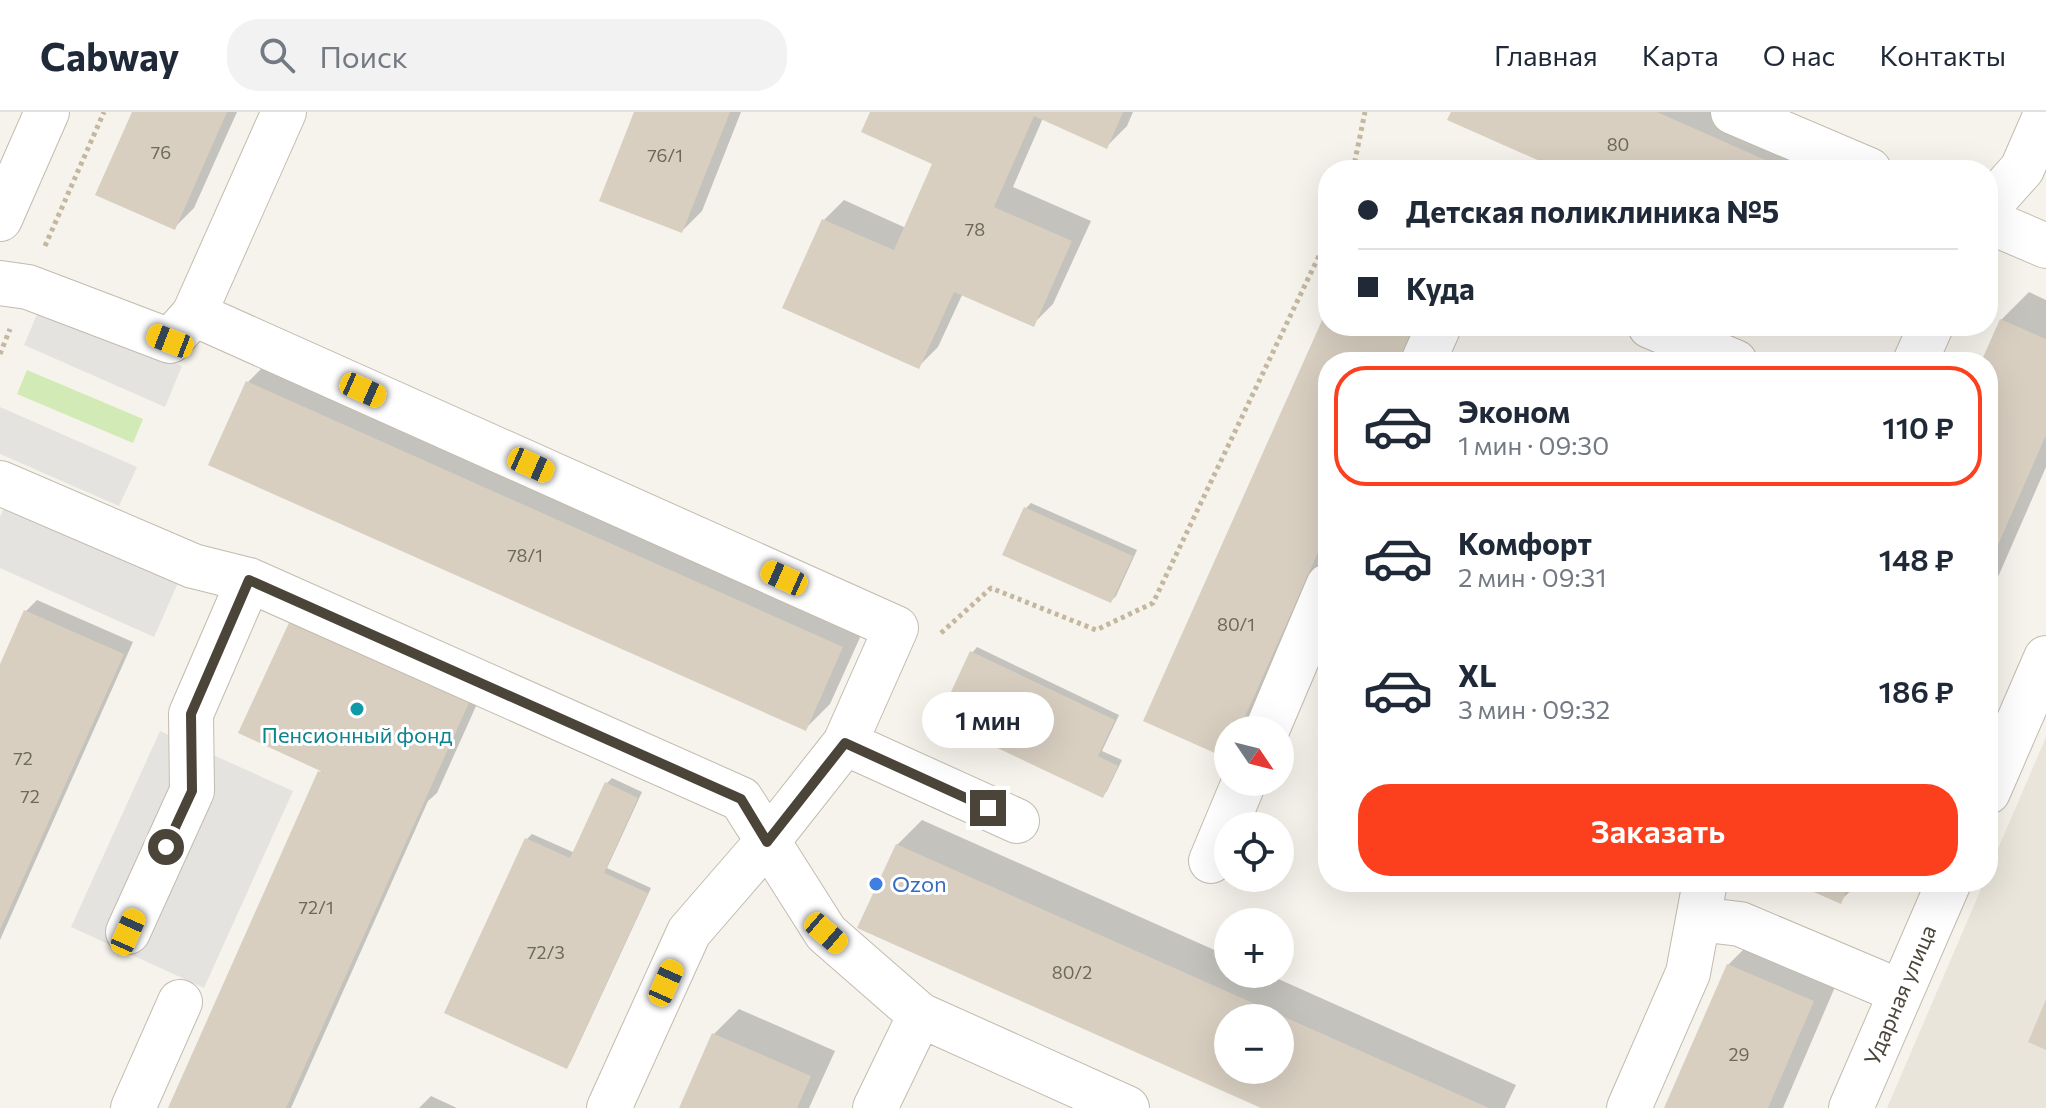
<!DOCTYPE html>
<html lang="ru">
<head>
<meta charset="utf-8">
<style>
	body { margin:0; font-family:Commissioner,sans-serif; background:#f2f2f3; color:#1f2937; height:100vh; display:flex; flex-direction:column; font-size:30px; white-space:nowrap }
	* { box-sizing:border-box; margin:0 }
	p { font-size:26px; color:#747a83 }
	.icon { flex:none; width:44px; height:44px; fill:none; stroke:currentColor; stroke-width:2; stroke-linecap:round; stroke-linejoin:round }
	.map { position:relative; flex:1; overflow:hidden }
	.drawer { position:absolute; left:1318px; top:240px; width:680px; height:540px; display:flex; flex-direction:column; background:#fff; border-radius:32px; box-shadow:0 8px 32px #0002 }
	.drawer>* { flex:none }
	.guide { position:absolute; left:1318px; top:48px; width:680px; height:176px; border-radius:32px; box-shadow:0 8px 32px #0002; display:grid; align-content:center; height:176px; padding:0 40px; background:#fff }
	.needle { width:52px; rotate:125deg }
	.controls { position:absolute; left:1214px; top:604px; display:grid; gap:16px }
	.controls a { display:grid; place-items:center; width:80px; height:80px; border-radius:50%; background:#fff; box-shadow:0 8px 32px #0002; font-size:40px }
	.end { position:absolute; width:36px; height:36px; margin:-18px; border:10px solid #4b4439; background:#fff; box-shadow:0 0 0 4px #fff }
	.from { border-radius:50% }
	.bubble { position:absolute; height:56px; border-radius:28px; background:#fff; box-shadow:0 8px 32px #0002; font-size:26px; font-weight:600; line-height:56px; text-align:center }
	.car { position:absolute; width:24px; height:48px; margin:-24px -12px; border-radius:10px; box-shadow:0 0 6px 2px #0007; background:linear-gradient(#f5c518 24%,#345 0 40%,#f5c518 0 76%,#345 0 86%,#f5c518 0) }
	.guide b { display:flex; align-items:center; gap:28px; height:76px; font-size:30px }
	.guide b+b { border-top:2px solid #e0e1e3 }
	.guide i { width:20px; height:20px; background:#1f2937 }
	ul { padding:14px 0 0; list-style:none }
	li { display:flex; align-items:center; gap:24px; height:120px; margin:0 16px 12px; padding:0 24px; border:4px solid transparent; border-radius:32px }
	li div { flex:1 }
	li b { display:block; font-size:30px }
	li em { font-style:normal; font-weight:600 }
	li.selected { border-color:#fc3f1d }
	li>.icon { width:72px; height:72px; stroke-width:1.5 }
	.primary-button { display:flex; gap:16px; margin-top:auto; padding:16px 40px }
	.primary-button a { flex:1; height:92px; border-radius:32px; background:#fc3f1d; color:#fff; font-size:32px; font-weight:600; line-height:92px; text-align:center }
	header { display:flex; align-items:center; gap:48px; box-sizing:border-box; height:112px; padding:0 40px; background:#fff; border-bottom:2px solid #e0e1e3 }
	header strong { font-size:38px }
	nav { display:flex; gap:44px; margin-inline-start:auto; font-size:28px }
	.search { width:560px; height:72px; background:#f2f2f3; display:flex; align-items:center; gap:20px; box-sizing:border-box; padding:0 28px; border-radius:32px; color:#747a83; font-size:30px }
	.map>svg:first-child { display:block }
	.residential { fill:#eae5da }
	.green { fill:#d2eab5 }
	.parking { fill:#e5e3e0 }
	.shadow { fill:#0003; fill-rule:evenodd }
	.building { fill:#d8cfc1; fill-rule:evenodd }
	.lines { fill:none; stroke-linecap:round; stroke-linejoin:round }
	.minor-casing { stroke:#c2bbae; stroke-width:46 }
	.path { stroke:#c4b79f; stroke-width:5; stroke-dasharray:4 4; stroke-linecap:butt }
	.minor { stroke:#fff; stroke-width:44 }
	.route { stroke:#4b4439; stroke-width:10 }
	.culture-dot { fill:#0f9aa8; stroke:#fff; stroke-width:3 }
	.shop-dot { fill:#3f7fe0; stroke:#fff; stroke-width:3 }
	.labels { text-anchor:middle; stroke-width:6; stroke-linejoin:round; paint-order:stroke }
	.number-label { font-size:18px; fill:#6e675b }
	.culture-label { font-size:22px; fill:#0d838f; stroke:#fff }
	.shop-label { font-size:22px; fill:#366cbe; stroke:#fff; text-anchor:start }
	.street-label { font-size:22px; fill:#4b4439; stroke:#fff }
</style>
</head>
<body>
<header>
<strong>Cabway</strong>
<div class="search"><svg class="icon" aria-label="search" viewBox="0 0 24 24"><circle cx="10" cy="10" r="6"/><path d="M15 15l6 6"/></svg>Поиск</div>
<nav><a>Главная</a><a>Карта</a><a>О нас</a><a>Контакты</a></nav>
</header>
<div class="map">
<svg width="2046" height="996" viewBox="0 0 2046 996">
	<rect width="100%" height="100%" fill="#f6f3ec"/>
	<path class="residential" d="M 2046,625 L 2046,996 L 1887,996 L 1984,770 L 1988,770 L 1988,760 Z"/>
	<path class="green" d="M 27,258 L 143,307 L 133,331 L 17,282 Z"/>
	<path class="parking" d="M 41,193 L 182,254 L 165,295 L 24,233 Z
		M 0,295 L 137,355 L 119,394 L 0,342 Z
		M 10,383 L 182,462 L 154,525 L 0,456 L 0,405 Z
		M 160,619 L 293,679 L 204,876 L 71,815 Z"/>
	<path class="shadow" d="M 134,0 L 237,0 L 194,96 L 174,116 Z
		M 636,0 L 741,0 L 702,99 L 682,119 Z
		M 872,0 L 1133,0 L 1127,14 L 1107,34 L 1043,6 L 1013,75 L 1091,109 L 1053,192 L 1033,212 L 963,181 L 938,235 L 918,255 L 785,195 L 824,108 L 844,88 L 906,116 L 935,51 Z
		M 1453,0 L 1737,0 L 1868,58 L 1565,58 Z
		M 2029,180 L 2046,188 L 2046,355 L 1988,488 L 1988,250 L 1983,250 L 2001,208 Z
		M 1328,200 L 1328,445 L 1251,618 L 1228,618 L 1228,642 L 1226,644 L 1146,608 Z
		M 272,246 L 867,510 L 830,592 L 805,617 L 248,270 Z
		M 1031,391 L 1137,438 L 1116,484 L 1111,489 L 1026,396 Z
		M 37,488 L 133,530 L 0,828 L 0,557 L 26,499 Z
		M 977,535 L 1119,603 L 1102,639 L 1122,648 L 1107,679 L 1102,684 L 972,541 Z
		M 490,563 L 437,681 L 428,689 L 291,996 L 172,996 L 320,660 Z
		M 612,666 L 642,680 L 607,756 L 651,776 L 571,949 L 566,955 L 447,900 L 527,727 L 532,722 L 575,741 L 607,671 Z
		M 922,708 L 1228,844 L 1228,862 L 1267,862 L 1516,973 L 1505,996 L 1266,996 L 897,733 ZM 1228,906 L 1280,906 L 1280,958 L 1228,958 Z
		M 1796,770 L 1860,770 L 1840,789 Z
		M 1756,825 L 1841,861 L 1783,996 L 1667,996 L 1728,853 Z
		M 739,897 L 835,939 L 809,996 L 681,996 L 714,922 Z
		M 431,984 L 457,996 L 419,996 Z"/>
	<path class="building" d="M 132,0 L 227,0 L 175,118 L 95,83 Z
		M 634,0 L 730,0 L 682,121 L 599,89 Z
		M 870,0 L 1123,0 L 1107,37 L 1034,4 L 994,95 L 1072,129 L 1034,215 L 954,180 L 919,257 L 782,196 L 822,107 L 894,138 L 932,52 L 861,20 Z
		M 1451,0 L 1657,0 L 1788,58 L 1560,58 L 1447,8 Z
		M 1328,195 L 1328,214 L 1419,214 L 1403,250 L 1328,250 L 1328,418 L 1239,618 L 1228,618 L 1226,646 L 1143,609 Z
		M 2000,207 L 2046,227 L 2046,323 L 1988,456 L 1988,250 L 1981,250 Z
		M 246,269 L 843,535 L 806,619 L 208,353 Z
		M 1024,395 L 1133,444 L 1111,491 L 1002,443 Z
		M 24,498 L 124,542 L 0,818 L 0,552 Z
		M 293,502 L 472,584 L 286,996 L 168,996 L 318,659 L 327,662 L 238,621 Z
		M 970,539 L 1115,608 L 1098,644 L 1118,654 L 1103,686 L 938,608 Z
		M 605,670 L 638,686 L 604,761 L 648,781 L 567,957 L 444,901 L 525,726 L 570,746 Z
		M 896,732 L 1280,903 L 1489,996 L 1261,996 L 857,816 ZM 1228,906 L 1280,906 L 1280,958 L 1228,958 Z
		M 1791,770 L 1850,770 L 1841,792 Z
		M 1727,852 L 1814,889 L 1768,996 L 1664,996 Z
		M 2046,887 L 2046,938 L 2028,930 Z
		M 712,921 L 811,964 L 797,996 L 679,996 Z"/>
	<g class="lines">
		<g class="minor-casing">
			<path id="minor" d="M 1733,0 L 1869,58
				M 1988,95 L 2022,57 L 2046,2
				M 0,107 L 47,0
				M 1988,109 L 2046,134
				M 0,171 L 28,175 L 170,229 L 194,202 L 896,516 L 845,631 L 767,730 L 689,820 L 609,996
				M 194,202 L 284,0
				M 1650,214 L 1735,250
				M 1423,250 L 1439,214
				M 1915,250 L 1931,214
				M 0,371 L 193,454 L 249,468 L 741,687 L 826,821 L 920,903 L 1127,996
				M 1267,618 L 1328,474
				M 845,631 L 1017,709
				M 1988,680 L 2046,546
				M 1211,749 L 1244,670
				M 1698,807 L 1740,812 L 1901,880
				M 128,820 L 192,679 L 191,602 L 249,468
				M 133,996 L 180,890
				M 875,996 L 920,903
				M 1629,996 L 1688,861 L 1705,770
				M 1851,996 L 1949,770"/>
		</g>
		<path class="path" d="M 1353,58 L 1365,0
			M 45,134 L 104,0
			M 0,242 L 10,217
			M 941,521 L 991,476 L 1096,518 L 1153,491 L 1328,125"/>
		<use href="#minor" class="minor"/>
	</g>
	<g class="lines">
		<path class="route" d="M 166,735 L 192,679 L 191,602 L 249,468 L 741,687 L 767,730 L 845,631 L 988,696"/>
	</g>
	<circle class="culture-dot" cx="357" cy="597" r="8"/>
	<circle class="shop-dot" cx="876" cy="772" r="8"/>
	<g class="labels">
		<g class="number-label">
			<text x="1618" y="39">80</text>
			<text x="161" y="47">76</text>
			<text x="665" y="50">76/1</text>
			<text x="975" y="124">78</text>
			<text x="525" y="450">78/1</text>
			<text x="1236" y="519">80/1</text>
			<text x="23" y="653">72</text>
			<text x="30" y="691">72</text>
			<text x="316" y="802">72/1</text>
			<text x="546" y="847">72/3</text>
			<text x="1072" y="867">80/2</text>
			<text x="1739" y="949">29</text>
		</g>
		<g class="culture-label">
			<text x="357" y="631">Пенсионный фонд</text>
		</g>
		<g class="shop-label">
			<text x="892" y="780">Ozon</text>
		</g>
		<g class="street-label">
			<text transform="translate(1900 883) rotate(-67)" y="8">Ударная улица</text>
		</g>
	</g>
</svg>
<div class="controls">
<a><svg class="needle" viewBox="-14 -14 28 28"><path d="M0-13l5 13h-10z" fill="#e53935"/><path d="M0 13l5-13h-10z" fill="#747a83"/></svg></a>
<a><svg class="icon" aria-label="locate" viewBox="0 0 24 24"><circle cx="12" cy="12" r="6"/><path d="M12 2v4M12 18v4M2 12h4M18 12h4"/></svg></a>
<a>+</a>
<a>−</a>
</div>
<i class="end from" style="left:166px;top:735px"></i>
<i class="end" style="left:988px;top:696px"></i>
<div class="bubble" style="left:922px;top:580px;width:132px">1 мин</div>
<i class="car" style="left:170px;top:229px;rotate:291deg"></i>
<i class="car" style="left:363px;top:278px;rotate:114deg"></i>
<i class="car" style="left:531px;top:353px;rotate:114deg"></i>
<i class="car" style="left:784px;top:466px;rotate:294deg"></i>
<i class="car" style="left:128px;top:820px;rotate:24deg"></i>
<i class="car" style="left:826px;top:821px;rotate:131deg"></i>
<i class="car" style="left:666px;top:871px;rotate:24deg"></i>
<div class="guide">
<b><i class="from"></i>Детская поликлиника №5</b>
<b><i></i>Куда</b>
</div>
<section class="drawer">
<ul>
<li class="selected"><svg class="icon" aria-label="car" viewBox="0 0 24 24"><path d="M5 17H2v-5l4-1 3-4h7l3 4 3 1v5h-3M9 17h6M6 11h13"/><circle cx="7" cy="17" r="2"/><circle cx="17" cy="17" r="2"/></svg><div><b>Эконом</b><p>1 мин · 09:30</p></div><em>110 ₽</em></li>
<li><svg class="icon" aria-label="car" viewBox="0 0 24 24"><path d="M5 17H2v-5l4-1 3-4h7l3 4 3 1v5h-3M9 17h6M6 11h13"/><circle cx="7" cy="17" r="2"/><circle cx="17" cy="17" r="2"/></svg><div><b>Комфорт</b><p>2 мин · 09:31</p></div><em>148 ₽</em></li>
<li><svg class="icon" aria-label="car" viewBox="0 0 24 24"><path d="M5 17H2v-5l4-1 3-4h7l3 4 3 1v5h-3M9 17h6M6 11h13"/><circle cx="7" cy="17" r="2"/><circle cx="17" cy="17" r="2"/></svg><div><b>XL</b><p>3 мин · 09:32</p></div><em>186 ₽</em></li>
</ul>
<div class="primary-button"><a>Заказать</a></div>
</section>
</div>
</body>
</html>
